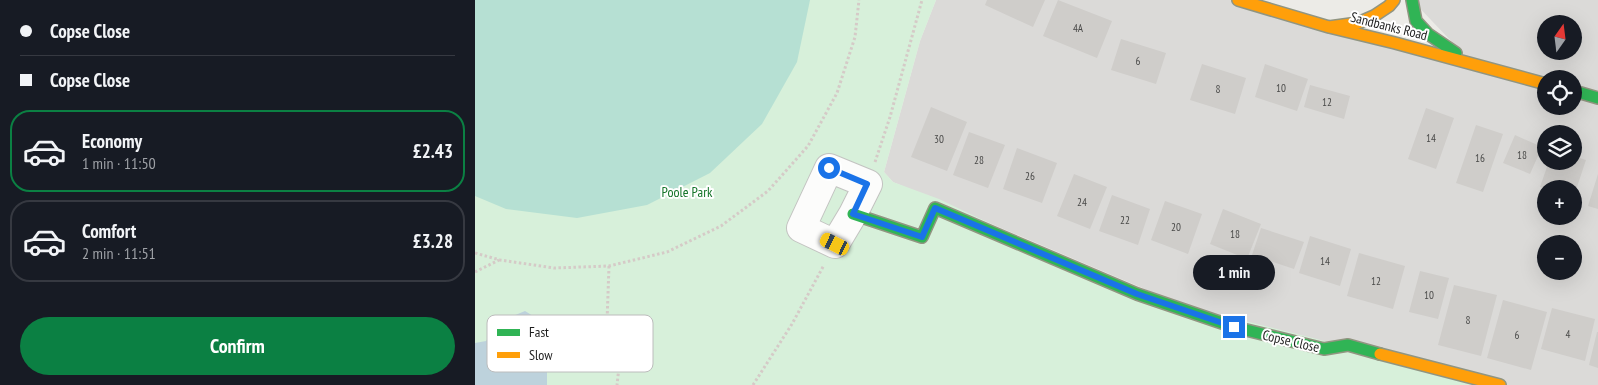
<!DOCTYPE html>
<html lang="en">
<head>
<meta charset="utf-8">
<style>
	body { margin:0; font-family:"PT Sans Narrow",sans-serif; background:#20242c; color:#f1f3f6; height:100vh; display:flex; flex-direction:column; font-size:19px; white-space:nowrap }
	* { box-sizing:border-box; margin:0 }
	p { font-size:16px; color:#9ea1a6 }
	.icon { flex:none; width:28px; height:28px; fill:none; stroke:currentColor; stroke-width:2; stroke-linecap:round; stroke-linejoin:round }
	.map { position:relative; flex:1; overflow:hidden }
	.panel { display:flex; flex-direction:column; background:#171b24; width:475px }
	.panel>* { flex:none }
	.banner { display:grid; align-content:center; height:110px; padding:0 20px; background:#171b24 }
	.needle { width:32px; rotate:14deg }
	.buttons { position:absolute; left:1062px; top:15px; display:grid; gap:10px }
	.buttons a { display:grid; place-items:center; width:45px; height:45px; border-radius:50%; background:#171b24; box-shadow:0 5px 20px #0002; font-size:25px }
	.end { position:absolute; width:22px; height:22px; margin:-11px; border:6px solid #1a73e8; background:#fff; box-shadow:0 0 0 2px #fff }
	.from { border-radius:50% }
	.bubble { position:absolute; height:35px; border-radius:18px; background:#171b24; box-shadow:0 5px 20px #0002; font-size:16px; font-weight:800; line-height:35px; text-align:center }
	.car { position:absolute; width:15px; height:30px; margin:-15px -8px; border-radius:6px; box-shadow:0 0 4px 1px #0007; background:linear-gradient(#f5c518 24%,#345 0 40%,#f5c518 0 76%,#345 0 86%,#f5c518 0) }
	.banner b { display:flex; align-items:center; gap:18px; height:48px; font-size:19px }
	.banner b+b { border-top:1px solid #363941 }
	.banner i { width:12px; height:12px; background:#f1f3f6 }
	ul { padding:0; list-style:none }
	li { display:flex; align-items:center; gap:15px; height:82px; margin:0 10px 8px; padding:0 10px; border:2px solid #363941; border-radius:20px }
	li div { flex:1 }
	li b { display:block; font-size:19px }
	li em { font-style:normal; font-weight:800 }
	li.current { border-color:#0b8043 }
	li>.icon { width:45px; height:45px; stroke-width:1.5 }
	.button { display:flex; gap:10px; margin-top:auto; padding:10px 20px }
	.button a { flex:1; height:58px; border-radius:30px; background:#0b8043; color:#fff; font-size:20px; font-weight:800; line-height:58px; text-align:center }
	main { display:flex; flex:1; min-height:0 }
	.map>svg:first-child { display:block }
	.residential { fill:#dbdad8; fill-rule:evenodd }
	.park { fill:#d7f0da }
	.pitch { fill:#b6e0d3 }
	.water { fill:#bdd2dc }
	.building { fill:#cfcdca }
	.lines { fill:none; stroke-linecap:round; stroke-linejoin:round }
	.street-casing { stroke:#c3c3c1; stroke-width:30 }
	.fast-casing { stroke:#919581; stroke-width:14 }
	.slow-casing { stroke:#919581; stroke-width:14 }
	.path { stroke:#d5cac7; stroke-width:3; stroke-dasharray:2.5 2.5; stroke-linecap:butt }
	.street { stroke:#fcfcfb; stroke-width:28 }
	.fast { stroke:#30b455; stroke-width:11 }
	.slow { stroke:#ff9f0a; stroke-width:11 }
	.route { stroke:#1a73e8; stroke-width:6 }
	.labels { text-anchor:middle; stroke-width:4; stroke-linejoin:round; paint-order:stroke }
	.number-label { font-size:11px; fill:#4a4a49 }
	.street-label { font-size:14px; fill:#1e1e1e; stroke:#fff }
	.park-label { font-size:14px; fill:#147428; stroke:#fff }
	.key { fill:#fff; stroke:#bcbcbc; stroke-width:1 }
	.key-label { font-size:14px; fill:#1e1e1e }
</style>
</head>
<body>
<main>
<section class="panel">
<div class="banner">
<b><i class="from"></i>Copse Close</b>
<b><i></i>Copse Close</b>
</div>
<ul>
<li class="current"><svg class="icon" aria-label="car" viewBox="0 0 24 24"><path d="M5 17H2v-5l4-1 3-4h7l3 4 3 1v5h-3M9 17h6M6 11h13"/><circle cx="7" cy="17" r="2"/><circle cx="17" cy="17" r="2"/></svg><div><b>Economy</b><p>1 min · 11:50</p></div><em>£2.43</em></li>
<li><svg class="icon" aria-label="car" viewBox="0 0 24 24"><path d="M5 17H2v-5l4-1 3-4h7l3 4 3 1v5h-3M9 17h6M6 11h13"/><circle cx="7" cy="17" r="2"/><circle cx="17" cy="17" r="2"/></svg><div><b>Comfort</b><p>2 min · 11:51</p></div><em>£3.28</em></li>
</ul>
<div class="button"><a>Confirm</a></div>
</section>
<div class="map">
<svg width="1123" height="385" viewBox="0 0 1123 385">
	<rect width="100%" height="100%" fill="#ecebe7"/>
	<path class="residential" d="M 461,0 L 763,0 L 997,63 L 937,0 L 1123,0 L 1123,385 L 1025,385 L 759,327 L 418,182 L 409,172 L 445,41 ZM 1071,24 L 1099,24 L 1099,51 L 1071,51 ZM 1071,79 L 1099,79 L 1099,106 L 1071,106 ZM 1071,134 L 1099,134 L 1099,161 L 1071,161 ZM 1071,189 L 1099,189 L 1099,216 L 1071,216 ZM 1071,244 L 1099,244 L 1099,271 L 1071,271 Z"/>
	<path class="park" d="M 0,0 L 461,0 L 445,41 L 409,172 L 418,182 L 464,199 L 662,294 L 1025,385 L 0,385 Z"/>
	<path class="pitch" d="M 0,0 L 335,0 L 322,62 L 287,124 L 235,173 L 172,205 L 102,218 L 31,209 L 0,196 Z"/>
	<path class="water" d="M 50,311 L 76,327 L 96,333 L 91,354 L 72,370 L 72,385 L 0,385 L 0,343 L 11,341 L 23,322 Z"/>
	<path class="building" d="M 512,0 L 570,0 L 558,27 L 510,5 Z
		M 583,0 L 637,21 L 622,58 L 568,36 Z
		M 646,39 L 691,53 L 681,84 L 636,70 Z
		M 727,64 L 771,78 L 760,114 L 715,100 Z
		M 790,64 L 833,79 L 822,111 L 780,97 Z
		M 835,85 L 875,96 L 869,119 L 829,107 Z
		M 456,107 L 492,122 L 472,171 L 436,157 Z
		M 951,108 L 979,118 L 961,169 L 933,159 Z
		M 1001,125 L 1028,134 L 1008,192 L 981,183 Z
		M 494,132 L 530,145 L 513,188 L 478,175 Z
		M 1040,135 L 1067,147 L 1055,174 L 1028,163 Z
		M 542,148 L 582,163 L 567,203 L 528,189 Z
		M 1099,156 L 1111,160 L 1099,196 L 1099,189 L 1071,189 L 1065,187 L 1074,161 L 1099,161 Z
		M 599,174 L 632,187 L 615,229 L 582,216 Z
		M 1123,174 L 1123,209 L 1113,206 Z
		M 637,195 L 675,209 L 663,245 L 624,231 Z
		M 690,201 L 727,214 L 713,254 L 676,240 Z
		M 748,209 L 786,224 L 772,259 L 735,244 Z
		M 786,228 L 829,242 L 819,269 L 777,255 Z
		M 835,236 L 876,249 L 865,286 L 824,273 Z
		M 884,253 L 930,266 L 918,309 L 872,296 Z
		M 945,271 L 974,278 L 963,319 L 934,312 Z
		M 979,285 L 1022,295 L 1006,356 L 963,345 Z
		M 1028,300 L 1072,312 L 1056,370 L 1012,358 Z
		M 1077,308 L 1120,319 L 1110,361 L 1066,349 Z
		M 1122,332 L 1123,332 L 1123,368 L 1114,365 Z"/>
	<g class="lines">
		<g class="street-casing">
			<path id="street" d="M 354,168 L 393,184 L 378,214 L 360,244 L 326,228 Z"/>
		</g>
		<g class="fast-casing">
			<path id="fast" d="M 937,0 L 941,21 L 953,34 L 981,53
				M 1099,91 L 1123,98
				M 378,214 L 447,237 L 460,208 L 662,294 L 759,327 L 849,349 L 873,345 L 905,354"/>
		</g>
		<g class="slow-casing">
			<path id="slow" d="M 763,0 L 854,27 L 883,23 L 899,16 L 914,6 L 919,0
				M 854,27 L 920,43 L 1071,84
				M 905,354 L 1025,385"/>
		</g>
		<path class="path" d="M 400,162 L 415,117 L 447,0
			M 0,253 L 25,260 L 79,268 L 134,266 L 192,252 L 246,226 L 293,191 L 333,146 L 362,93 L 380,37 L 384,0
			M 134,266 L 132,322 L 145,358 L 142,385
			M 0,272 L 24,260
			M 278,385 L 317,324 L 349,265"/>
		<use href="#street" class="street"/>
		<use href="#fast" class="fast"/>
		<use href="#slow" class="slow"/>
	</g>
	<g class="lines">
		<path class="route" d="M 354,168 L 392,184 L 378,214 L 447,237 L 460,208 L 662,294 L 759,327"/>
	</g>
	<g class="labels">
		<g class="number-label">
			<text x="603" y="32">4A</text>
			<text x="663" y="65">6</text>
			<text x="806" y="92">10</text>
			<text x="743" y="93">8</text>
			<text x="852" y="106">12</text>
			<text x="956" y="142">14</text>
			<text x="464" y="143">30</text>
			<text x="1047" y="159">18</text>
			<text x="1005" y="162">16</text>
			<text x="504" y="164">28</text>
			<text x="555" y="180">26</text>
			<text x="607" y="206">24</text>
			<text x="650" y="224">22</text>
			<text x="701" y="231">20</text>
			<text x="760" y="238">18</text>
			<text x="850" y="265">14</text>
			<text x="901" y="285">12</text>
			<text x="954" y="299">10</text>
			<text x="993" y="324">8</text>
			<text x="1093" y="338">4</text>
			<text x="1042" y="339">6</text>
		</g>
		<g class="street-label">
			<text transform="translate(914 26) rotate(14)" y="5">Sandbanks Road</text>
			<text transform="translate(816 341) rotate(13)" y="5">Copse Close</text>
		</g>
		<g class="park-label">
			<text x="212" y="197">Poole Park</text>
		</g>
	</g>
	<rect x="12" y="315" width="166" height="57" rx="8" class="key"/>
	<rect x="22" y="329" width="23" height="7" fill="#30b455"/>
	<rect x="22" y="352" width="23" height="6" fill="#ff9f0a"/>
	<g class="key-label">
		<text x="54" y="337">Fast</text>
		<text x="54" y="360">Slow</text>
	</g>
</svg>
<div class="buttons">
<a><svg class="needle" viewBox="-14 -14 28 28"><path d="M0-13l5 13h-10z" fill="#e53935"/><path d="M0 13l5-13h-10z" fill="#9ea1a6"/></svg></a>
<a><svg class="icon" aria-label="locate" viewBox="0 0 24 24"><circle cx="12" cy="12" r="6"/><path d="M12 2v4M12 18v4M2 12h4M18 12h4"/></svg></a>
<a><svg class="icon" aria-label="layers" viewBox="0 0 24 24"><path d="M12 4l9 5-9 5-9-5zM3 14l9 5 9-5"/></svg></a>
<a>+</a>
<a>−</a>
</div>
<i class="end from" style="left:354px;top:168px"></i>
<i class="end" style="left:759px;top:327px"></i>
<div class="bubble" style="left:718px;top:255px;width:82px">1 min</div>
<i class="car" style="left:360px;top:244px;rotate:296deg"></i>
</div>
</main>
</body>
</html>
